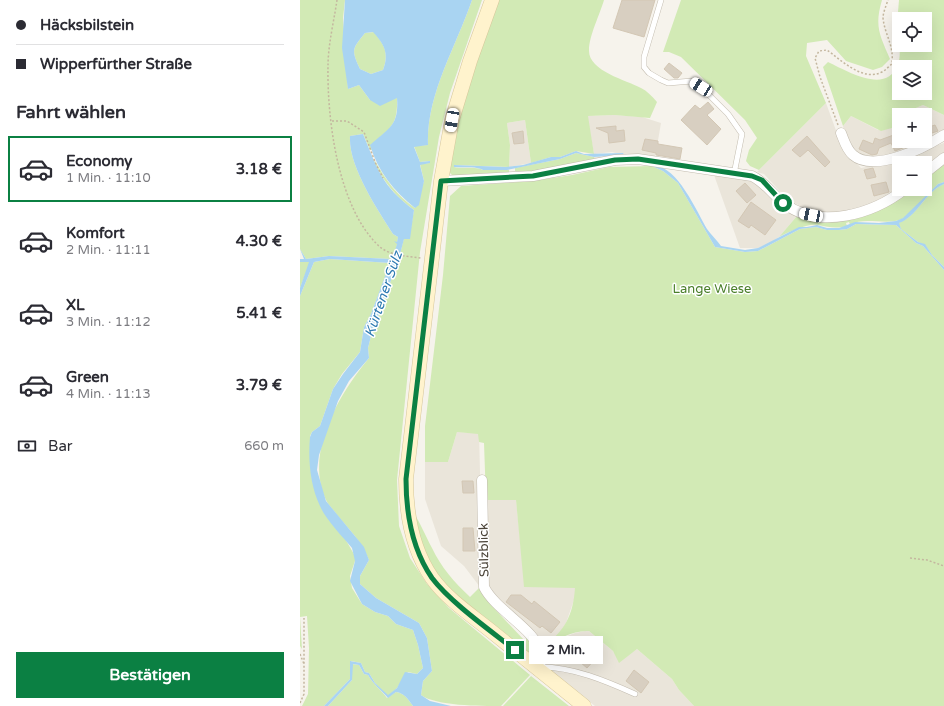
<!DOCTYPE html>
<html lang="de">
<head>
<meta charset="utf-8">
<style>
	body { margin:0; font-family:"Varela Round",sans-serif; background:#f2f2f3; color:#2b2b33; height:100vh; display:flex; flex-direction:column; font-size:15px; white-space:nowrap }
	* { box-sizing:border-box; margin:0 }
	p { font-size:13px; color:#7c7c81 }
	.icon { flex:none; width:22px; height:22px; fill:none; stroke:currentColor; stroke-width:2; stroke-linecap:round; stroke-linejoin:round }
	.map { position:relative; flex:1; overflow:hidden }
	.panel { display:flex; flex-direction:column; background:#fff; width:300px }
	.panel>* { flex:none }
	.hud { display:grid; align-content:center; height:88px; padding:0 16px; background:#fff }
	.controls { position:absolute; left:592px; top:12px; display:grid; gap:8px }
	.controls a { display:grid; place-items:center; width:40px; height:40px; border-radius:0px; background:#fff; box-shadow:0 4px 16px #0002; font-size:20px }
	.end { position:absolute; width:18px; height:18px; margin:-9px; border:5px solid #0b8043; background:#fff; box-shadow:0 0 0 2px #fff }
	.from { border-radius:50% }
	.bubble { position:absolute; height:28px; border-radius:0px; background:#fff; box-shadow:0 4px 16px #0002; font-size:13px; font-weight:700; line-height:28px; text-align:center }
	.car { position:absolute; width:12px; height:24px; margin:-12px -6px; border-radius:5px; box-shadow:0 0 3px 1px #0007; background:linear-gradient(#fff 24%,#345 0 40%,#fff 0 76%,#345 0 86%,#fff 0) }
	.hud b { display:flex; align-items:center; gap:14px; height:38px; font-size:15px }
	.hud b+b { border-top:1px solid #e1e1e2 }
	.hud i { width:10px; height:10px; background:#2b2b33 }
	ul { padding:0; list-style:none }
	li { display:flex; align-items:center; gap:12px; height:66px; margin:0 8px 6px; padding:0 8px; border:2px solid transparent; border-radius:0px }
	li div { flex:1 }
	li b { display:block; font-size:15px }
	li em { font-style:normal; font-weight:700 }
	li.current { border-color:#0b8043 }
	li>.icon { width:36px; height:36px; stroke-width:1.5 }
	h2 { padding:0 16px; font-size:18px; line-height:48px }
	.pay { display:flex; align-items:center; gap:10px; height:44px; padding:0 16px; font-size:15px }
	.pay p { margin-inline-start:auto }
	.button { display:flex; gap:8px; margin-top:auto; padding:8px 16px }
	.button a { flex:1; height:46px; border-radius:0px; background:#0b8043; color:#fff; font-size:16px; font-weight:700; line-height:46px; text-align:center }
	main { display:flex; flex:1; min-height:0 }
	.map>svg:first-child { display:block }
	.residential { fill:#eae5da }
	.green { fill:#d2eab5; fill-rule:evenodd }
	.water { fill:#a9d4f2; fill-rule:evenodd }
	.building { fill:#d8cfc1; stroke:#d3c7b4 }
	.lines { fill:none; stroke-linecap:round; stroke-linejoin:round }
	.lane-casing { stroke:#c2bbae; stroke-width:6 }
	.street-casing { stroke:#c2bbae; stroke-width:11 }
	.secondary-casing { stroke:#d6c79b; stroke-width:15 }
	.path { stroke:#c4b79f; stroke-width:1.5; stroke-dasharray:2 2; stroke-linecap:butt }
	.lane { stroke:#fff; stroke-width:5 }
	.street { stroke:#fff; stroke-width:10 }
	.secondary { stroke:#fff3cd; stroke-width:14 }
	.route { stroke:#0b8043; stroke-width:5 }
	.labels { text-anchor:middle; stroke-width:3; stroke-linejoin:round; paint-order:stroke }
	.park-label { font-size:13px; fill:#4a7f2a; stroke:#fff }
	.street-label { font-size:13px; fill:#4b4439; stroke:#fff }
	.water-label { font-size:14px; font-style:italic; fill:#2e7ab2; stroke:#fff }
</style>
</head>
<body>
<main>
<section class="panel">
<div class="hud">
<b><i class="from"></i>Häcksbilstein</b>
<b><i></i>Wipperfürther Straße</b>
</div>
<h2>Fahrt wählen</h2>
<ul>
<li class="current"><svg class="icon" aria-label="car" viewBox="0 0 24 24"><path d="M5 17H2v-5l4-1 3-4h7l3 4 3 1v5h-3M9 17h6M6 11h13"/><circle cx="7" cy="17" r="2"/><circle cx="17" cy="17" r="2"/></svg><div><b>Economy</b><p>1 Min. · 11:10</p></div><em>3.18 €</em></li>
<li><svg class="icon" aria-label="car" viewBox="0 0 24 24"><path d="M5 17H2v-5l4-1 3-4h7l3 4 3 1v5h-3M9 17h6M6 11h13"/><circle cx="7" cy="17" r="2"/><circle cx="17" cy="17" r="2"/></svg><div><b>Komfort</b><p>2 Min. · 11:11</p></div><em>4.30 €</em></li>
<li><svg class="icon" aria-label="car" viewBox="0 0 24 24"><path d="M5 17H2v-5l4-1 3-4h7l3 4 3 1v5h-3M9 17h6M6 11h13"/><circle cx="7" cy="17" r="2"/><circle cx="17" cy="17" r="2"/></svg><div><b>XL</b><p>3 Min. · 11:12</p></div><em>5.41 €</em></li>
<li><svg class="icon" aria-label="car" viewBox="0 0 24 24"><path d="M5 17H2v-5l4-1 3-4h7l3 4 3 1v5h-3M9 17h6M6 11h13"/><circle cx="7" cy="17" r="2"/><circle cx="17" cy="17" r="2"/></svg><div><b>Green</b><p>4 Min. · 11:13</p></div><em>3.79 €</em></li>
</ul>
<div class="pay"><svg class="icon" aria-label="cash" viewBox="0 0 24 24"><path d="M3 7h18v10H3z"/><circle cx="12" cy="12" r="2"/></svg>Bar<p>660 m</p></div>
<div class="button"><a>Bestätigen</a></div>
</section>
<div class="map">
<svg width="644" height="706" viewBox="0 0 644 706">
	<rect width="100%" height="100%" fill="#f6f3ec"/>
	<path class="residential" d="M 526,103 L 538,136 L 551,157 L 561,168 L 590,162 L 644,143 L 644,153 L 625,168 L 625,163 L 599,163 L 599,189 L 578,202 L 539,213 L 522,213 L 502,207 L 487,199 L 464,174 L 457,172 Z
		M 623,105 L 644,115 L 644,131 L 626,142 L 589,157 L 566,158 L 555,152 L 545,135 L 543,126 L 551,116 L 578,130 L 599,126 L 599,141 L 625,141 L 625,115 L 601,114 Z
		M 314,115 L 342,117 L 361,123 L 355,158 L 295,160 L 294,157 L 323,155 L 312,152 L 294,154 L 287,116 Z
		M 225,120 L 231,163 L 209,167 L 210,145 L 207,123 Z
		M 414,175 L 452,178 L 497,216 L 479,237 L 470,243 L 458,248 L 440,248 Z
		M 157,432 L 179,433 L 182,550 L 180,587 L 164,566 L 141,546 L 125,499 L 125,462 L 148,462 Z
		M 186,500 L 216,500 L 225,587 L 275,587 L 275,597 L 265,626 L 256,637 L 245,645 L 275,633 L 285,631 L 289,631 L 313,651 L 319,661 L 337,649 L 372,679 L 379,690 L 394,706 L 295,706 L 245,667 L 246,657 L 188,588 Z"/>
	<path class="green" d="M 0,0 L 45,0 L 43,18 L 48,89 L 59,85 L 70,100 L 97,98 C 98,126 90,128 71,145 L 72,150 L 70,150 L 63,134 L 50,136 C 48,166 78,210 93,234 L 98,237 L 96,251 L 91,259 L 29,256 L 6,259 L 0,249 Z
		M 172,0 L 182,0 L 150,93 L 139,137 L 120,252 L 97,480 L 99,526 L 110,558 L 127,584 L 149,608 L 230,675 L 201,706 C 180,706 136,706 121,695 L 123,681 L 132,671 L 127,638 L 119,623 L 76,598 L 60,584 L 60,576 L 69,560 C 62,542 49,529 37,515 C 34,510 28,505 26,500 C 4,453 39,394 69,358 L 68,348 L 71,336 L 99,258 L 104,238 L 109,239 L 114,210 C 95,196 84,182 74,162 L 75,161 C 86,180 97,196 115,208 L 124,181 L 120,164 L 130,163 L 130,161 L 120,162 L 114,146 L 128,145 C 126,95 156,47 172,0 Z
		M 198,0 L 304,0 C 300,14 289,36 289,50 C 288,71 326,80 341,88 C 347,91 352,96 357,102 L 350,118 L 314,115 L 288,116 L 294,154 L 276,151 L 260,157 L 251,157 L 231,163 L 225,120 L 207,123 L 210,145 L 209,167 L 155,165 L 154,167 C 163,169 176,166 183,170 L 209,170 L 209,172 L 153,176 L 148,171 L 149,160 L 165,94 Z
		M 381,0 L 582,0 C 574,27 580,35 590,59 L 582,67 L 573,70 L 546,61 L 527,40 L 507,43 L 506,56 L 526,103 L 459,170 L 450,166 L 446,161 L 449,150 L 457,138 L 445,120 L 381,57 L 369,52 L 363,52 Z
		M 599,0 L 644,0 L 644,115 L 623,105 L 599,115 L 599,126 L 581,131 L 551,116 L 543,126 L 523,67 L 528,62 C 549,72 587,95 598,64 C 601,56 600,43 596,36 ZM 599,19 L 625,19 L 625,45 L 599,45 ZM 599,67 L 625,67 L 625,93 L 599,93 Z
		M 74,32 C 85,46 89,53 83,70 L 71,74 L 60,69 C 51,50 52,49 65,33 Z
		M 276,153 L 294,157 L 295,160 C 280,164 227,176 215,171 L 215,168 L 260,159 Z
		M 644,161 L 644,182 L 638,184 C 630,192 610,215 602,219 C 586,226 564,216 550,225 L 549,222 L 546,223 L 547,226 C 536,229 529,227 518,225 C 508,223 488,232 479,237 L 497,216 L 512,220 L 535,222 L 575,211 L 610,189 L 625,189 L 625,177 Z
		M 352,166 L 363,171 L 378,183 L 415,247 L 445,252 L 458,251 L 500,229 L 516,227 L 527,230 L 539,230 L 547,229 L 556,224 L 596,225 L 616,243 L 623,246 L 644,270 L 644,706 L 394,706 L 379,690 L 372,679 L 337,649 L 319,663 L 313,651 L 289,631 C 273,630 257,640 242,647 C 265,632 273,615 275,588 L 224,587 L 216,500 L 186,500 L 184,443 L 179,442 L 178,434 L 157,432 L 148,462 L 125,462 L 125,426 L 143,275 L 150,196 L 161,186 L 233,181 L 272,175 L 309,167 Z
		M 644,184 L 644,267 L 632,255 L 625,245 L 618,242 L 601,229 L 598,223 C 616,218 626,191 644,184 Z
		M 30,259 L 90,263 L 86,269 L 85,277 L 71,314 L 64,327 L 60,352 L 42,374 L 33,389 L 20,426 L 12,432 L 10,436 L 12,481 L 55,556 L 55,561 L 50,576 L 52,588 L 62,604 L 75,612 L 88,616 L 96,624 L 113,630 L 118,645 L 123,668 L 117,674 L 108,672 L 97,688 L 88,696 L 75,683 L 69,673 L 65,672 L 61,663 L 51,661 L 50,679 L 24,706 L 2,706 L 8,694 L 9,648 L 7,616 L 0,617 L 2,649 L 0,646 L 0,296 L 14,262 Z
		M 0,262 L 10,262 L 0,288 Z
		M 113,512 C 121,524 125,535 132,548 C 141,567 154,582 170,597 L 180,587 L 190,604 L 224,640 L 228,637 L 236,650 L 233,657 C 200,631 140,594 125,554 C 120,540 117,526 113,512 Z
		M 52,664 L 59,665 L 64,674 L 68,675 C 73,684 81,690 87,698 L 96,692 C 104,693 108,699 113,706 L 28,706 L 52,680 Z
		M 231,676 L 269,706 L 203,706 Z"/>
	<path class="water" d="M 45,0 L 172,0 C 156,47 126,95 128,145 L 114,147 L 120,162 L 130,161 L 130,163 L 120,165 L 124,181 L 119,205 L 115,208 C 94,191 78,172 70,145 C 89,128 99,126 97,98 L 80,106 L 70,100 L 59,85 L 48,89 L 42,48 ZM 73,32 C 85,45 89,54 83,70 L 71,74 L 60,69 C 51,50 52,49 65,33 Z
		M 63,134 C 78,170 81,185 114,210 L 110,239 L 104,239 L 99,258 L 71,336 L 68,348 L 69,358 L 49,381 L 38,401 L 19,455 L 17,470 L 26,501 L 64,547 L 69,560 L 60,576 L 60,584 L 76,598 L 119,623 L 127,638 L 132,671 L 123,681 L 121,695 L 130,701 L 151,706 L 113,706 C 108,699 104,693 96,692 L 88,698 C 81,690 73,684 68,675 L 64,674 L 59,665 L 53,664 L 52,680 L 28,706 L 24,706 L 50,679 L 50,661 L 61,663 L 65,672 L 69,673 L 75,683 L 88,695 L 97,688 L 105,672 L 117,674 L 123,668 L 118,645 L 113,630 L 96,624 L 88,616 L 75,612 L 62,604 L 50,581 L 55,561 L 52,548 C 42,536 26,520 20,506 C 10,485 8,460 10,437 L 12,432 L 20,426 L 33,389 L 43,374 L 60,352 L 64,327 L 71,314 L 90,263 L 30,259 L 14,262 L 0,296 L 0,288 L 9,262 L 0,262 L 0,259 L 4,259 L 0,249 L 6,259 L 29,256 L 91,259 L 93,257 L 97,244 L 94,241 L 97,242 L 98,237 L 93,234 C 78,210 48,166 50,136 Z
		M 276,151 L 284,154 L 323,153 L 324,155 L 294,157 L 276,153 L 260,159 L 207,170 L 183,170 C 176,166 163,168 154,167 L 154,165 L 206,167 L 223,165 L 251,157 L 260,157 Z
		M 352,166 C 376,163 397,212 407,229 C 411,235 417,240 421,246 L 445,250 L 458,248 L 499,227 L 507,227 L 517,225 L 527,228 L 539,228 L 555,222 L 579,223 L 596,221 L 603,218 L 638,184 L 644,182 L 644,184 C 625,192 617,217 599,223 L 601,229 L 618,242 L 625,244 L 632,255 L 644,267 L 644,270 L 623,246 L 616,243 L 596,225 L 556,224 L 547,229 L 539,230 L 527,230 L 516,227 L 500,229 L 458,251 L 445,252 L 415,247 L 378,183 L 363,171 Z"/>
	<path class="building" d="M 322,0 L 355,0 L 344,37 L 313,28 Z
		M 369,63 L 382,73 L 378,78 L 374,78 L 364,69 Z
		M 408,102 L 414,109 L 407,115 L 421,129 L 407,145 L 381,120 L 395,105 L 400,109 Z
		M 635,125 L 638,131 L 629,134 L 626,128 Z
		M 316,126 L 316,131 L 324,130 L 325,141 L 309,143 L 308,133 L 296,128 Z
		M 223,131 L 224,143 L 214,144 L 212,133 Z
		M 599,133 L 599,141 L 620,141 L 595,151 L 591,143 L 579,148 L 577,154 L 572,155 L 559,149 L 563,140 L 573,144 L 575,138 L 580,140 Z
		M 507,136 L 530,162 L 525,167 L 508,150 L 500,157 L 492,150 Z
		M 345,139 L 358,141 L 358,144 L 382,148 L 380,159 L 356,155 L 356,153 L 342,150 Z
		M 573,168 L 576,177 L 567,179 L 564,170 Z
		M 586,182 L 589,192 L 574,196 L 571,185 Z
		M 445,183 L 456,195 L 447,203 L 436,191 Z
		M 451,202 L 476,220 L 465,235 L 451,225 L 449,228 L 438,221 Z
		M 162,481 L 173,481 L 174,493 L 163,493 Z
		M 163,528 L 173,528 L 175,551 L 163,551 Z
		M 211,595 L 221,595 L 232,604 L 234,601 L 260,622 L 251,633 L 242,626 L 240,628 L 206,602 Z
		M 282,646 L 296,658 L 287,668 L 273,656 Z
		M 334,670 L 349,682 L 341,693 L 326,681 Z"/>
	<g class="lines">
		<g class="lane-casing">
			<path id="lane" d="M 361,0 L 344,57 L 344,67 L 349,73 L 361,80 L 368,83 L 392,81 L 401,87 L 428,114 L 442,134 L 434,174
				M 241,667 C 273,667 306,681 335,694"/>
		</g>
		<g class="street-casing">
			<path id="street" d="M 541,133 C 544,140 546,149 553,155 C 574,173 624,148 644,135
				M 625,173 L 644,158
				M 141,181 L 233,176 L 315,160 L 338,159 L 452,176 C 466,183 473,195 485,204 C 520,230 573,214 605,189
				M 182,480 L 184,587 C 196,611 237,630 241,654 C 242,659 240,665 239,670"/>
		</g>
		<g class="secondary-casing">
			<path id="secondary" d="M 192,0 L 170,61 L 152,120 L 141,181 L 106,479 C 106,514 112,549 132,578 C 147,599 171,615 191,631 C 222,656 253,681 284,706"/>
		</g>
		<path class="path" d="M 37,0 C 34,21 28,45 28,66 C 27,120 38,209 80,247 C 91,256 108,256 121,258
			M 32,121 L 47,121 L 64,132 L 75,162 L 83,178
			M 538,125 L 520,77 L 515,58 L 519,51 L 527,50 C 541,60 563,82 582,72 C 586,70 589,66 592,64 C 594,44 585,36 583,18 C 583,13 586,6 588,0
			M 610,558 L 627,560 L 644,566
			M 0,654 L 4,664
			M 0,703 L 4,694 L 4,618"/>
		<use href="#lane" class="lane"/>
		<use href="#street" class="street"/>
		<use href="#secondary" class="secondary"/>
	</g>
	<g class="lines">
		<path class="route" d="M 215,650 C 191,631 150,602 132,578 C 112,549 106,514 106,479 L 141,181 L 233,176 L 315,160 L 338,159 L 452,176 L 462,180 L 483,203"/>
	</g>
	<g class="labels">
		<g class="park-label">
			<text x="412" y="293">Lange Wiese</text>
		</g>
		<g class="street-label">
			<text transform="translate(183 550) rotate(-91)" y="5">Sülzblick</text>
		</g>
		<g class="water-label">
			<text transform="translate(83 294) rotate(-71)" y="5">Kürtener Sülz</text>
		</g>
	</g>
</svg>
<div class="controls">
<a><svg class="icon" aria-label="locate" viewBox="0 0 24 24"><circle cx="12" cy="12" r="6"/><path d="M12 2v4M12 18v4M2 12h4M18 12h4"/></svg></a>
<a><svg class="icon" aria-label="layers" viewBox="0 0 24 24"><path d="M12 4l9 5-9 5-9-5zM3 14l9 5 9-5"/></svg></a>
<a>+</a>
<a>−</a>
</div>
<i class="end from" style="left:483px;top:203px"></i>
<i class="end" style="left:215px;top:650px"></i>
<div class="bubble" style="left:229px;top:636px;width:74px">2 Min.</div>
<i class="car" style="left:401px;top:87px;rotate:302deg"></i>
<i class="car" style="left:152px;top:120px;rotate:190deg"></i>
<i class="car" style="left:511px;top:215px;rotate:281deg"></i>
</div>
</main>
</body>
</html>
